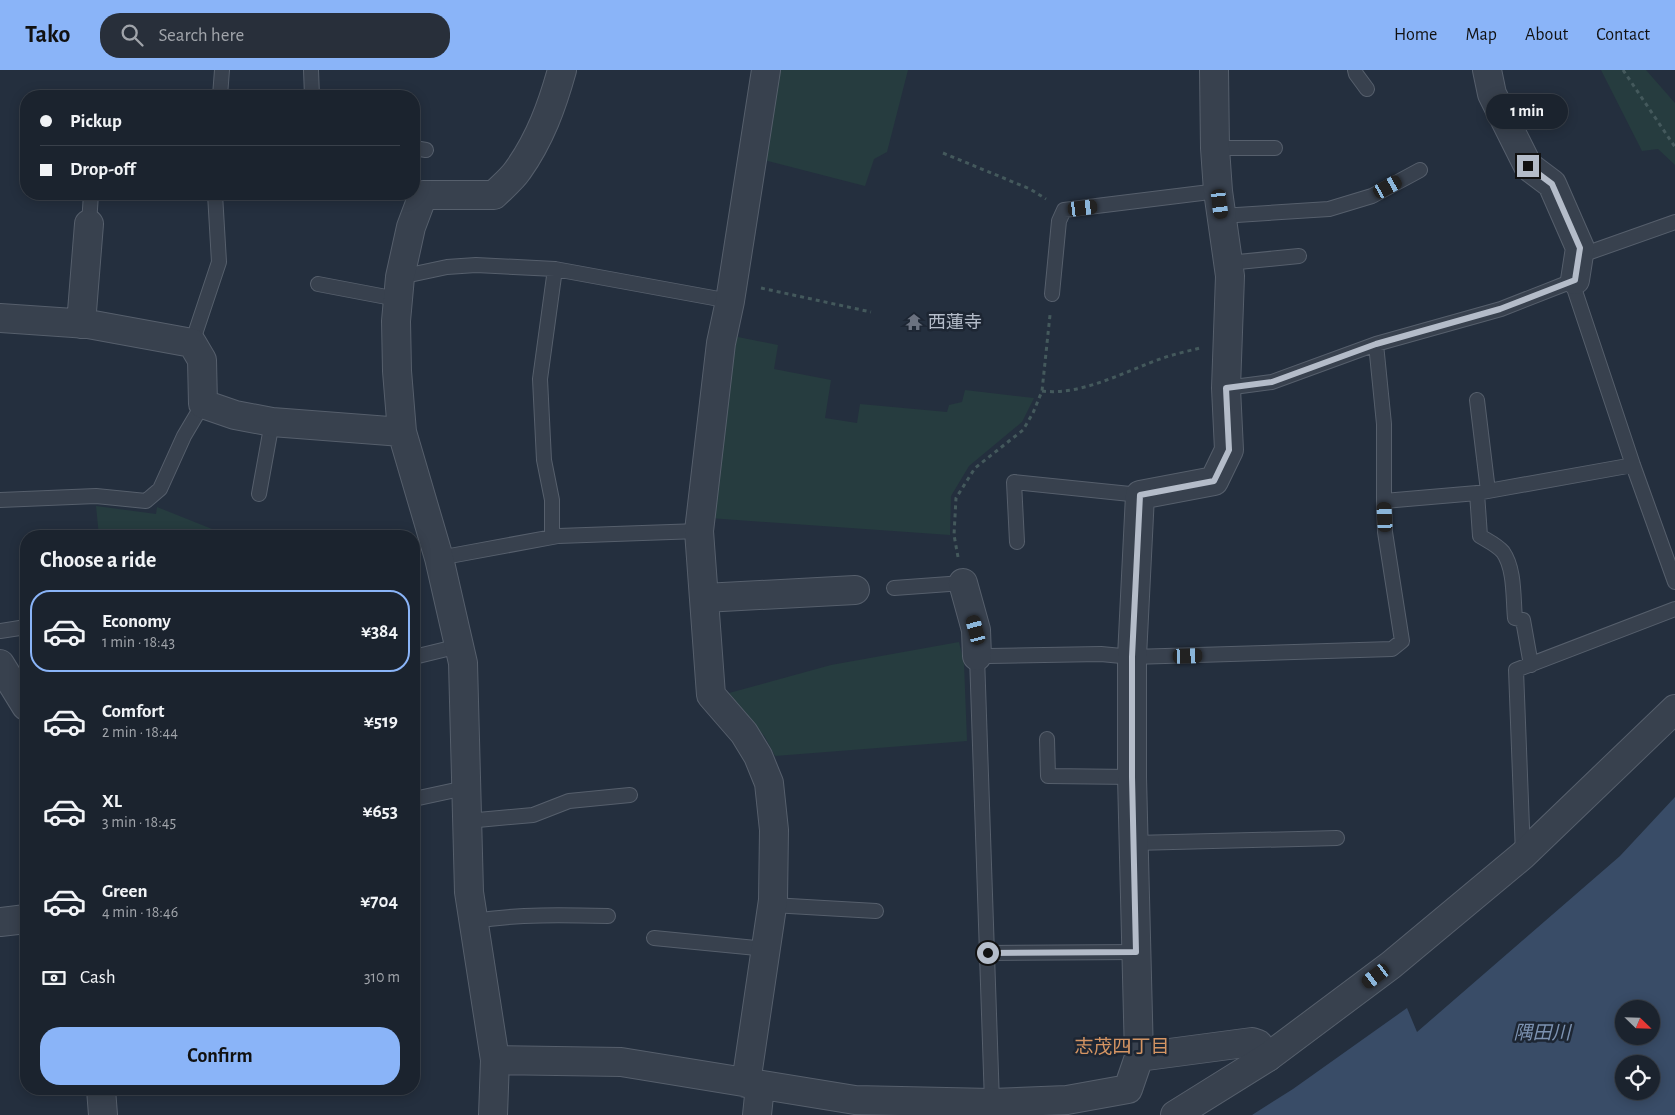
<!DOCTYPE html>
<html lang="en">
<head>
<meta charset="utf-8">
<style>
	body { margin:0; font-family:"Alegreya Sans","Noto Sans JP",sans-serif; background:#282f3a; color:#f1f3f6; height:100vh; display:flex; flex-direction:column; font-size:19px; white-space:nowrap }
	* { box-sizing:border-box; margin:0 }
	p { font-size:16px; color:#a0a4aa }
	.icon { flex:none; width:28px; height:28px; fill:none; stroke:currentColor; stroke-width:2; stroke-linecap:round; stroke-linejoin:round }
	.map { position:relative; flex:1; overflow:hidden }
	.details { position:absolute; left:20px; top:460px; width:400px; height:565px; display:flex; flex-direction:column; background:#1b232e; border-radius:20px; box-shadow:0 2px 12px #0003,0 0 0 1px #39404a }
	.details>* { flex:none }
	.top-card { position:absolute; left:20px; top:20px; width:400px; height:110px; border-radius:20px; box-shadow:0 2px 12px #0003,0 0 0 1px #39404a; display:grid; align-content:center; height:110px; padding:0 20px; background:#1b232e }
	.needle { width:32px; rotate:113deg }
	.fabs { position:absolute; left:1615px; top:930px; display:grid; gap:10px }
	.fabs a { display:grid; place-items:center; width:45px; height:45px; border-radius:50%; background:#1b232e; box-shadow:0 2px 12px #0003,0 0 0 1px #39404a; font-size:25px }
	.end { position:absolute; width:22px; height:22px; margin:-11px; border:6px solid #b4bcc9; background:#111; box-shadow:0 0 0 2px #111 }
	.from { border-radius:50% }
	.bubble { position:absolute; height:35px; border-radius:18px; background:#1b232e; box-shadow:0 2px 12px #0003,0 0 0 1px #39404a; font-size:16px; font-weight:700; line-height:35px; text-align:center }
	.car { position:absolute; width:15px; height:30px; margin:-15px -8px; border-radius:6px; box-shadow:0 0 4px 1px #0007; background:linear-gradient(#222 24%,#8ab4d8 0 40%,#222 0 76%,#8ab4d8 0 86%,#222 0) }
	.top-card b { display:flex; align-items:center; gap:18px; height:48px; font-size:19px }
	.top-card b+b { border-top:1px solid #39404a }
	.top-card i { width:12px; height:12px; background:#f1f3f6 }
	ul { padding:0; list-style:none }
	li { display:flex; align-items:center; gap:15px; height:82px; margin:0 10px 8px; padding:0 10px; border:2px solid transparent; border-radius:20px }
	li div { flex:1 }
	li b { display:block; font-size:19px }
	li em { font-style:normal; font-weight:700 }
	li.selected { border-color:#8ab4f8 }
	li>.icon { width:45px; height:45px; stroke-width:1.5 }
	h2 { padding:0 20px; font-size:22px; line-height:60px }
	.pay { display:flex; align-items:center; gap:12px; height:55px; padding:0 20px; font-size:19px }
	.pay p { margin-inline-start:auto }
	.action { display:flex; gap:10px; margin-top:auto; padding:10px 20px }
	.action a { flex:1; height:58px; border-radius:20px; background:#8ab4f8; color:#111; font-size:20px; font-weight:700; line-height:58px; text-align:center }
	header { display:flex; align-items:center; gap:30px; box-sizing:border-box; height:70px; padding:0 25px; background:#8ab4f8; color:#111 }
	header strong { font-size:24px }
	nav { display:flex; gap:28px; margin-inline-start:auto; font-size:18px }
	.search { width:350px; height:45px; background:#282f3a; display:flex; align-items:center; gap:12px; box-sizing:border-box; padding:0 18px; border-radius:20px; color:#a0a4aa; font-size:19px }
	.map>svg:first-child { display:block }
	.green { fill:#263c3f }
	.water { fill:#394c67; fill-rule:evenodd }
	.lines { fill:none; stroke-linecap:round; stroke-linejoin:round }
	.service-casing { stroke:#565f6c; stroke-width:16 }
	.minor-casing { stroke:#565f6c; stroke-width:30 }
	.tertiary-casing { stroke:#565f6c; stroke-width:30 }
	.path { stroke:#44595c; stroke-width:3; stroke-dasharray:4 4; stroke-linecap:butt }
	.service { stroke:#38414e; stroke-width:14 }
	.minor { stroke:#38414e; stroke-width:28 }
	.tertiary { stroke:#38414e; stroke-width:28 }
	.route { stroke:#b4bcc9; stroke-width:6 }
	.labels { text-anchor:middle; stroke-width:5; stroke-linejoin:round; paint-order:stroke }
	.poi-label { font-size:18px; fill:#b4bcc9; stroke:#1d2633; text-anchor:start }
	.water-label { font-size:19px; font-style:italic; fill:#7c92b1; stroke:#1d2633 }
	.neighbourhood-label { font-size:19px; fill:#d59563; stroke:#1d2633 }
</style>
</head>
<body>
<header>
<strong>Tako</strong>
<div class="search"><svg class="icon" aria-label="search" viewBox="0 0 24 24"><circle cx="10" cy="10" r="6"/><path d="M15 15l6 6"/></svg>Search here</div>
<nav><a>Home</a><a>Map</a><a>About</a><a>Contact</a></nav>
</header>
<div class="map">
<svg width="1675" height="1045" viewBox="0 0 1675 1045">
	<rect width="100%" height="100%" fill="#242f3e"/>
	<path class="green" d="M 780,0 L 908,0 L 887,82 L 874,89 L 865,116 L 764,90 Z
		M 1601,0 L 1646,0 L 1675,33 L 1675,95 L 1658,79 L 1642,81 Z
		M 733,266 L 778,275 L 774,299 L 831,310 L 825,348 L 857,353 L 860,334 L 947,342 L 949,335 L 962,332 L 965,320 L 1034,328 L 1022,352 L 969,396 L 951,426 L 950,465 L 709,448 Z
		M 96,436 L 156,444 L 157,437 L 212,459 L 239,466 L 99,466 Z
		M 959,572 L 964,593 L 967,671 L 775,686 L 765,667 L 730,626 L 729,623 L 831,595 Z"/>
	<path class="water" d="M 1675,727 L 1675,1045 L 1252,1045 L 1293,1019 L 1407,938 L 1417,962 L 1620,786 ZM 1624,939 L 1651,939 L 1651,966 L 1624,966 ZM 1624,994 L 1651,994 L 1651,1021 L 1624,1021 Z"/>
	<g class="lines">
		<g class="service-casing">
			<path id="service" d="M 311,0 L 312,26
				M 1355,0 L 1356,4 L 1367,19
				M 220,26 L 222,0
				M 414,78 L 426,80
				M 1215,78 L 1275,78
				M 1221,146 L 1329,139 L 1372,126 L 1420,100
				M 89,154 L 91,124
				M 1579,186 L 1675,152
				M 1228,193 L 1299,186
				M 400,207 L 447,197 L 476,195 L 555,199 L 730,231
				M 318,214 L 397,229
				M 1052,224 L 1059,151 L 1064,140 L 1218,121
				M 192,273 L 219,192 L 215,124
				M 1226,318 L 1272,312 L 1376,274 L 1501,239 L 1575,210 L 1575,221 L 1633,395 L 1675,512
				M 1477,330 L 1488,421
				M 1477,423 L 1480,466 C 1488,471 1497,475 1503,482 C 1515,499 1513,528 1515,548 L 1523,550 L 1531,595
				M 259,424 L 272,352
				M 0,430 L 96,426 L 146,431 L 160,419 L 184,366 L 203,334
				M 1384,431 L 1477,423 L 1633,395
				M 552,467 L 552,430 L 544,390 L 540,309 L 555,199
				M 1017,472 L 1014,412 L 1140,425
				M 439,488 L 558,466 L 699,461
				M 894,518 L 963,513
				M 0,561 L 26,557
				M 977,586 L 992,1033
				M 989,586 L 1101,584 L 1132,587 L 1392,579 L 1402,571 L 1385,462 L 1384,431 L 1384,354 L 1376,274
				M 414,587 L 459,576
				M 1047,669 L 1048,706 L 1132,707
				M 414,729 L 465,718
				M 467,751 L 533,745 L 569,731 L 630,725
				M 1134,773 L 1337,768
				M 1523,784 L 1516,600 L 1675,539
				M 772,835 L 876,841
				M 474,851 C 518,844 564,845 608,846
				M 654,868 L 766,879
				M 988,883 L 1136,882"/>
		</g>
		<g class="minor-casing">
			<path id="minor" d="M 1487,0 L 1492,24 L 1528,96 L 1552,114 L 1580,178 L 1575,210
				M 0,248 L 88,254 L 192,273 L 202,290 L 203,334 L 235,345 L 272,352 L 402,362
				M 81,254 L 89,154
				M 963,513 L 976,560 L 977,586
				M 704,528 L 855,520
				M 0,594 L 26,636
				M 0,852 L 26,849
				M 1139,987 L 1132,707 L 1132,587 L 1140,425 L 1214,411 L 1229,380 L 1226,318 L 1230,206 L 1218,121 L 1215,78 L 1214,0
				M 495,990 L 621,992 L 855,1030 L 992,1033 L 1067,1030 L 1128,1019 L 1139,987 L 1252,972 L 1258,974 L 1268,987
				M 746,1013 L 773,830 L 774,760 L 769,713 L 758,686 L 744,663 L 711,625 L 699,461 L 721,273 L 730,231 L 766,0
				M 101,1019 L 103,1045
				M 493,1045 L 495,990 L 469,822 L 463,593 L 439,488 L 402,362 L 397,301 L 396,251 L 400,207 L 411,157 L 423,125 L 494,125 C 502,117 512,109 518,100 C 540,69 552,36 562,0
				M 757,1045 L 760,1016"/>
		</g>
		<g class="tertiary-casing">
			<path id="tertiary" d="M 1175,1045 L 1268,987 L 1391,895 L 1523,785 L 1675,639"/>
		</g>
		<path class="path" d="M 1623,0 L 1675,77
			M 943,83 L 1030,119 L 1046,129
			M 761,218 L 871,242
			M 1042,321 C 1082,326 1125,301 1163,288 C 1175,284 1188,281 1200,278
			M 958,487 L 954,465 L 956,428 L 975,398 L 1023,360 L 1033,343 L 1042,321 L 1050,245"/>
		<use href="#service" class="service"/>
		<use href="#minor" class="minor"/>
		<use href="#tertiary" class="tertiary"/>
	</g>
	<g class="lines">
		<path class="route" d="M 988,883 L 1136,882 L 1132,707 L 1132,587 L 1140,425 L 1214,411 L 1229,380 L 1226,318 L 1272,312 L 1376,274 L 1500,239 L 1575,210 L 1580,178 L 1552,114 L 1528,96"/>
	</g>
	<defs>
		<g id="temple-bare" transform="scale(1.35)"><path d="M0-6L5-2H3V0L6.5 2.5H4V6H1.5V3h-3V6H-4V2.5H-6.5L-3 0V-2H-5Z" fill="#6b7280" stroke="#1d2633" stroke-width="2.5" paint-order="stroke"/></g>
	</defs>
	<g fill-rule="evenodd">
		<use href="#temple-bare" x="914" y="252"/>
	</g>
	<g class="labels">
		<g class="poi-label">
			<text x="928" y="258">西蓮寺</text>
		</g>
		<g class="water-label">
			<text x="1542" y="969">隅田川</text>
		</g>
		<g class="neighbourhood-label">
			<text x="1122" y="983">志茂四丁目</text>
		</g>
	</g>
</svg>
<div class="fabs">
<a><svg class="needle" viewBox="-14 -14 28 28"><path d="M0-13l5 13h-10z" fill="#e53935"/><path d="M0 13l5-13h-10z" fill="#a0a4aa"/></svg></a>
<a><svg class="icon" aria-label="locate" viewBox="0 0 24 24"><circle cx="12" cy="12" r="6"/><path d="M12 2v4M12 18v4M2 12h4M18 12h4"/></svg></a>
</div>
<i class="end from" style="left:988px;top:883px"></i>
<i class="end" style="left:1528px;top:96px"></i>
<div class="bubble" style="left:1486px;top:24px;width:82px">1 min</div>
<i class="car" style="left:1388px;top:117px;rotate:61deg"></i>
<i class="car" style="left:1220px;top:134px;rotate:173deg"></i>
<i class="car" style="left:1083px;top:138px;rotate:83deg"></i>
<i class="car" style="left:1385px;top:447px;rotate:357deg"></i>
<i class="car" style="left:976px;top:560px;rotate:345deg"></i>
<i class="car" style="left:1188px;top:586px;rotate:88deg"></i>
<i class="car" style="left:1376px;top:906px;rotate:233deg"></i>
<div class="top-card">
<b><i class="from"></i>Pickup</b>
<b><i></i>Drop-off</b>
</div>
<section class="details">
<h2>Choose a ride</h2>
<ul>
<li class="selected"><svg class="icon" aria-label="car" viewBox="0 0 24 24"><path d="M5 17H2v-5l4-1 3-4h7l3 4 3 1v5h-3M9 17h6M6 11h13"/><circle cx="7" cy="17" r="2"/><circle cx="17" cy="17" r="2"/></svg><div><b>Economy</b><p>1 min · 18:43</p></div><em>¥384</em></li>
<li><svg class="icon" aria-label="car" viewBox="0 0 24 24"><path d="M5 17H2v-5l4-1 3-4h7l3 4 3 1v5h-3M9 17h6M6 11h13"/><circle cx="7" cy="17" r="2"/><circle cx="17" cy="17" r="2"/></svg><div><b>Comfort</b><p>2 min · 18:44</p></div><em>¥519</em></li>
<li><svg class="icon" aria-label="car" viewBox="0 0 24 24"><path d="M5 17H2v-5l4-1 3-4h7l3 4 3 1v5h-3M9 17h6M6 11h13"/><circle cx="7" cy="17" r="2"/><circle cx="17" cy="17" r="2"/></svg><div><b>XL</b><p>3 min · 18:45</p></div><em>¥653</em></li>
<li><svg class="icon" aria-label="car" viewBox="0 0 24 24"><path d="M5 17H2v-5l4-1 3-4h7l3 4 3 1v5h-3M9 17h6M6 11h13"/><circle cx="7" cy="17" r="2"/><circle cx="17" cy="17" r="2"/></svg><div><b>Green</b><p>4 min · 18:46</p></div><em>¥704</em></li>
</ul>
<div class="pay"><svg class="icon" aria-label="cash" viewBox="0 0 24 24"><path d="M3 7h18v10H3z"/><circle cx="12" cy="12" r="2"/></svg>Cash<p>310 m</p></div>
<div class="action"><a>Confirm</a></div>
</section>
</div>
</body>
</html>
